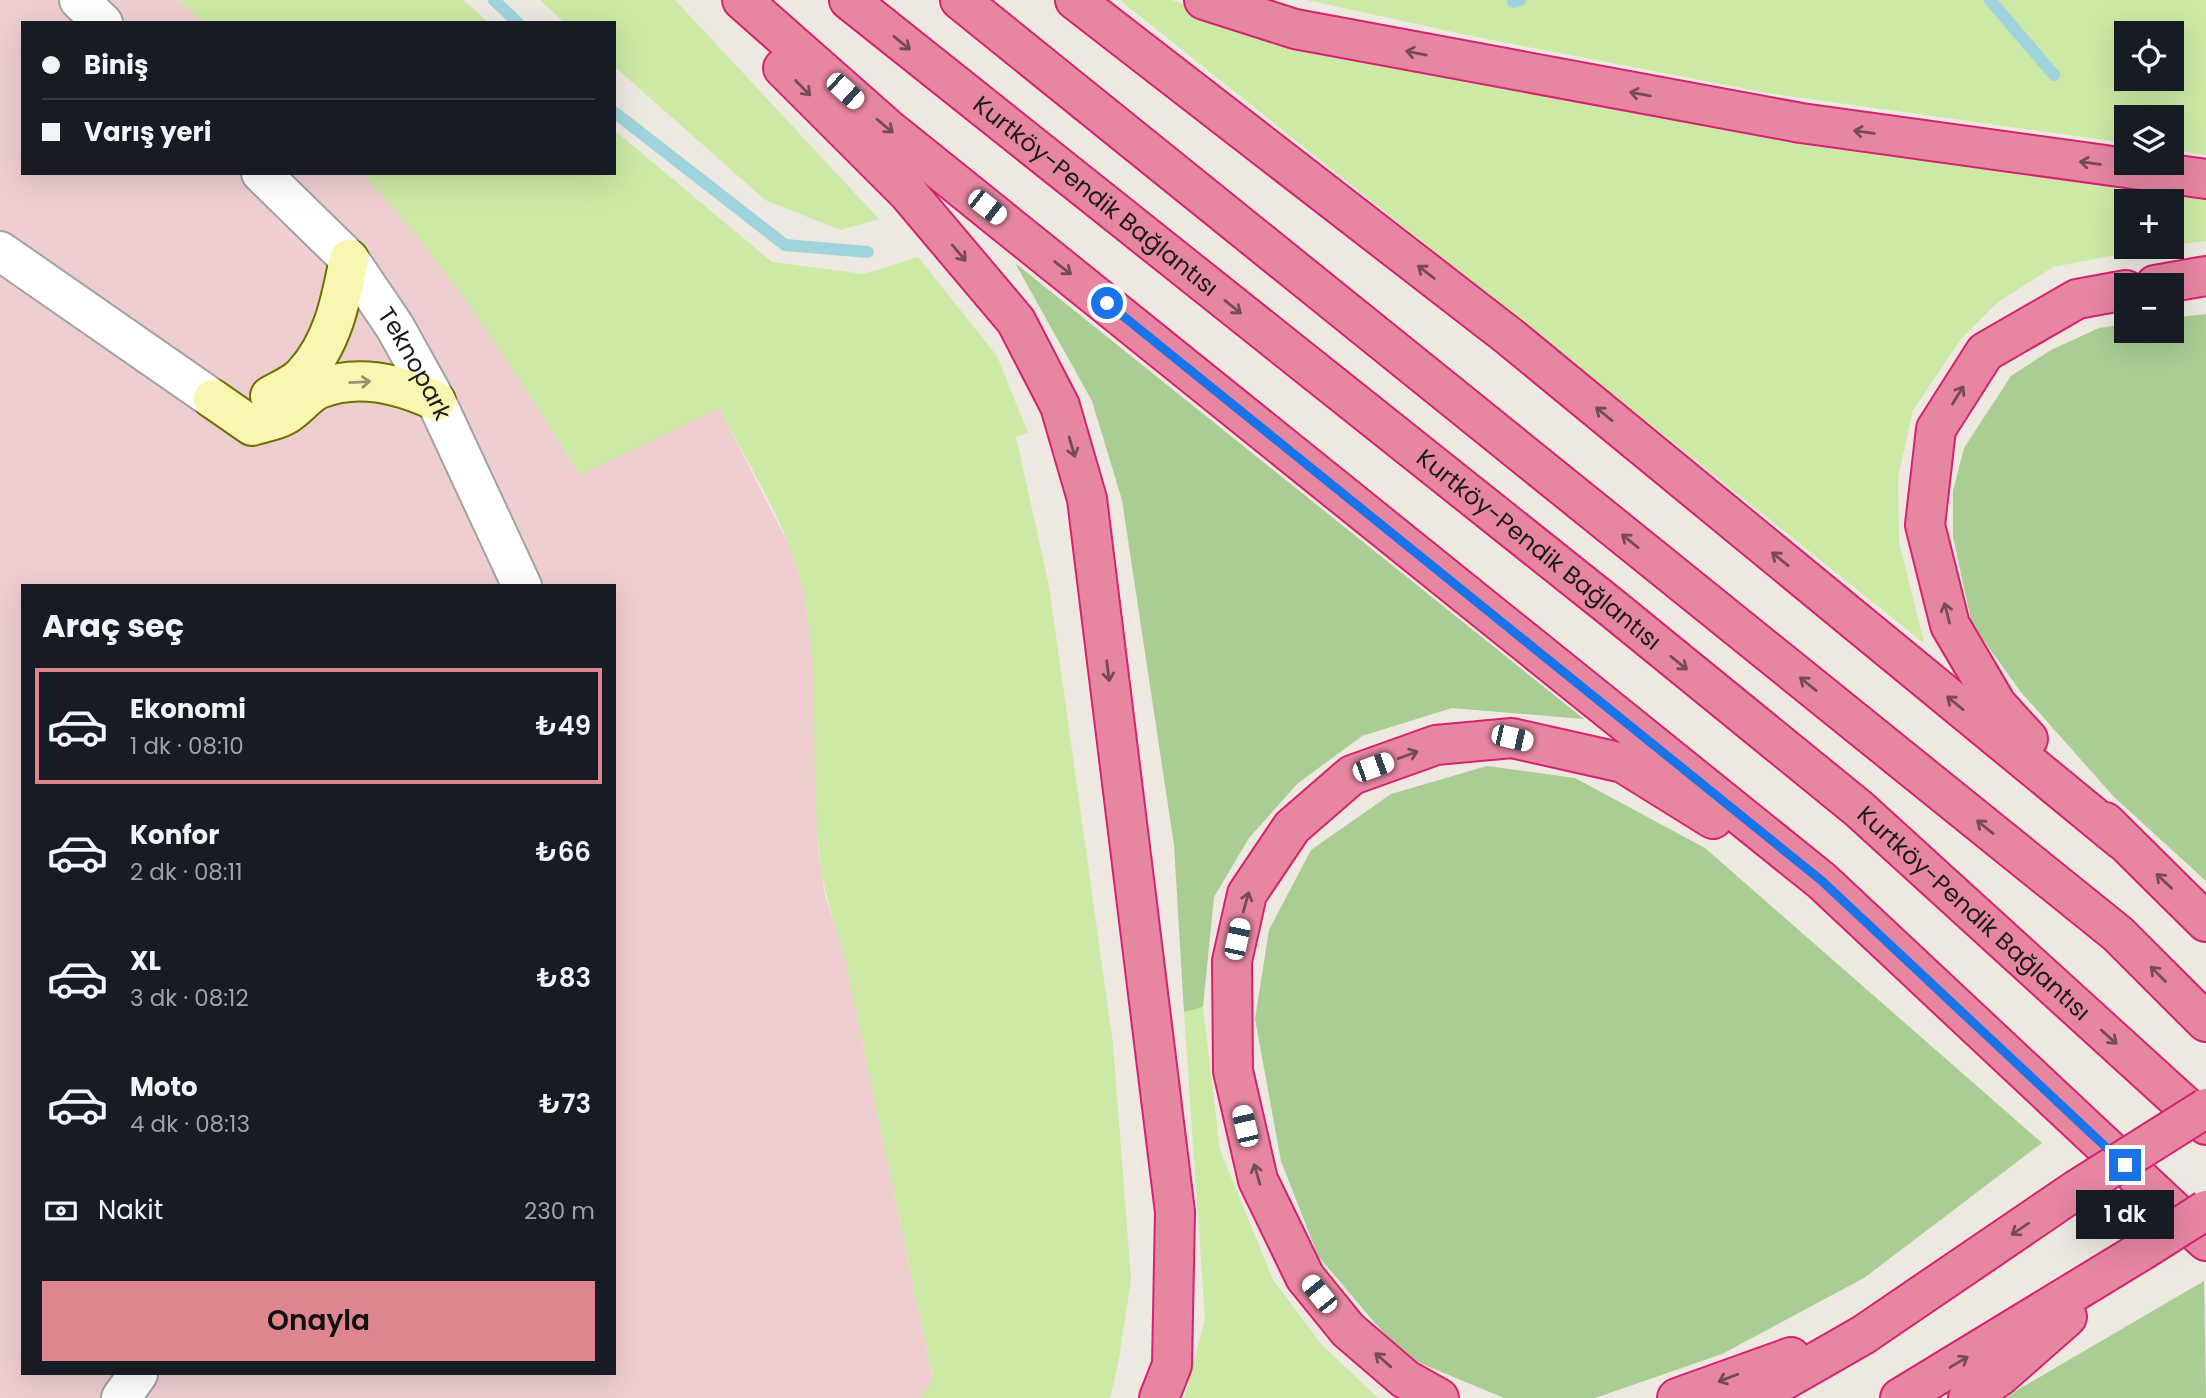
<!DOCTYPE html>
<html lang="tr">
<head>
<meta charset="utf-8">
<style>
	body { margin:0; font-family:Poppins,sans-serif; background:#20242c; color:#f1f3f6; height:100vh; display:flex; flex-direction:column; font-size:26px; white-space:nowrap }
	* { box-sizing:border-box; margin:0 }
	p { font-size:23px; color:#9ea1a6 }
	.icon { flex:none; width:38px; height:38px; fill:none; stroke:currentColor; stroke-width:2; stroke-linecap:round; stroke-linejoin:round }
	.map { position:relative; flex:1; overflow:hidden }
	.drawer { position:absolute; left:21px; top:584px; width:595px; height:791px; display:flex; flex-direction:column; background:#171b24; border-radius:0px; box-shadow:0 7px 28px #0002 }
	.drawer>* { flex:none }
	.banner { position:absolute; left:21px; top:21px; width:595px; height:154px; border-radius:0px; box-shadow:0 7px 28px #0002; display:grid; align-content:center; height:154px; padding:0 21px; background:#171b24 }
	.buttons { position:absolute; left:2114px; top:21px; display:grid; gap:14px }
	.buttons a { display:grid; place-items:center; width:70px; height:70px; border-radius:0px; background:#171b24; box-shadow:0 7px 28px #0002; font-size:35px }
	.end { position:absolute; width:32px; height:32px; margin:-16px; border:9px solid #1a73e8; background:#fff; box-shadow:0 0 0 4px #fff }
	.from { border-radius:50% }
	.bubble { position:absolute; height:49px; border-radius:0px; background:#171b24; box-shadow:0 7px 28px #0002; font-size:23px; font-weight:600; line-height:49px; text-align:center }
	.car { position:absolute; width:21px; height:42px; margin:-21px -10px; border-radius:9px; box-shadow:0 0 5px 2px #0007; background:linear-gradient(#fff 24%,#345 0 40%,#fff 0 76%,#345 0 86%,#fff 0) }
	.banner b { display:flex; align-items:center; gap:24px; height:66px; font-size:26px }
	.banner b+b { border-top:2px solid #363941 }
	.banner i { width:18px; height:18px; background:#f1f3f6 }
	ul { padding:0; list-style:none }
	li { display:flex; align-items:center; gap:21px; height:116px; margin:0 14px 10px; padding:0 7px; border:4px solid transparent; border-radius:0px }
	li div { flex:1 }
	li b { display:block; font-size:26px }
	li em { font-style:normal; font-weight:600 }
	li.active { border-color:#de868f }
	li>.icon { width:63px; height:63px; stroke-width:1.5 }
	h2 { padding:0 21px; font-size:32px; line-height:84px }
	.pay { display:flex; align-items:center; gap:18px; height:77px; padding:0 21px; font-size:26px }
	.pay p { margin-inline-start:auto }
	.action { display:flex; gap:14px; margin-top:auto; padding:14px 21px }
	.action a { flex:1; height:80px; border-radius:0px; background:#de868f; color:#111; font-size:28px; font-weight:600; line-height:80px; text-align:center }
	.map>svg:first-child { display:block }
	.commercial { fill:#efced0; fill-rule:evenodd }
	.grass { fill:#cce9a5; fill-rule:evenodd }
	.forest { fill:#aacd94 }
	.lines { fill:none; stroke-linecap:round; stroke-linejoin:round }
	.stream { stroke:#a0d4dc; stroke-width:12 }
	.street-casing { stroke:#a2a2a2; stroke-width:42 }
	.secondary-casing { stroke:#6f7004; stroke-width:42 }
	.highway-casing { stroke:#d62271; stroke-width:42 }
	.street { stroke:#fff; stroke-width:38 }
	.secondary { stroke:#f9f6b2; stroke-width:38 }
	.highway { stroke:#e686a1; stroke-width:38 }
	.highway-bridge-casing { stroke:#d62271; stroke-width:42; stroke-linecap:butt }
	.highway-bridge { stroke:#e686a1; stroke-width:38 }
	.oneway { stroke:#764b57 }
	.oneway2 { stroke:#95936e }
	.route { stroke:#1a73e8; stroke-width:9 }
	.labels { text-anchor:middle; stroke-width:5; stroke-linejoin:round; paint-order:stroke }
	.street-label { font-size:24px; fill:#1b1b1b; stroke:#fff }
</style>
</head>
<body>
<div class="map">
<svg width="2206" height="1398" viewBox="0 0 2206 1398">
	<rect width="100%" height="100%" fill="#ede8e0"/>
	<path class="commercial" d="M 0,0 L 179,0 L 203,23 L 23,23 L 23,173 L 362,173 L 401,215 L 484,323 L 579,474 L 719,408 L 791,549 L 802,585 L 814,652 L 818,848 L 825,895 L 845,958 L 933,1379 L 921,1398 L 0,1398 ZM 23,586 L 614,586 L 614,1374 L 23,1374 Z"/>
	<path class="grass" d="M 179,0 L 464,0 L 489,23 L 203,23 Z
		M 540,0 L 675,0 L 879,219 L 840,230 L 765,200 L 614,66 L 614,23 L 565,23 Z
		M 1120,0 L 1172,0 L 1268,35 L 2206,197 L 2206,241 L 2172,245 L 2172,201 L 2126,201 L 2126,247 L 2157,247 L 2053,267 L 1998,302 L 1961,339 L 1913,410 L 1898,477 L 1899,542 L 1924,643 Z
		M 1307,0 L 2206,0 L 2206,155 L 2172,150 L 2172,117 L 2126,117 L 2126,143 L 1768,93 L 1476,37 ZM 2172,33 L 2172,79 L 2126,79 L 2126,33 Z
		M 614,130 L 772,262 L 864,274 L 918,257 L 997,356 L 1028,433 L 1016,437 L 1049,586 L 1113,1044 L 1131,1279 L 1119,1359 L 1110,1398 L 921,1398 L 933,1378 L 845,958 C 834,922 822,887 819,850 C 809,761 822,673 802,586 C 787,523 748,465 719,408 L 580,475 C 513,369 448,264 362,173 L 614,173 Z
		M 1203,1007 L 1220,1150 L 1273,1280 L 1321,1344 L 1378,1398 L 1184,1398 L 1205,1319 L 1184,1012 Z"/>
	<path class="forest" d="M 1015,263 L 1584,719 L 1452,708 L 1362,736 L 1297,784 L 1249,838 L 1214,897 L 1203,1007 L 1184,1012 L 1174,845 L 1122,500 L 1092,401 Z
		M 2206,314 L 2206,881 L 2114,797 L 2020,691 L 1972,624 L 1953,537 L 1953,491 L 1964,448 L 2011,376 L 2051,350 L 2099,328 L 2126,324 L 2126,331 L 2172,331 L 2172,318 Z
		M 1487,766 L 1575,778 L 1705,848 L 2042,1143 L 1864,1278 L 1722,1354 L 1595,1398 L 1504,1398 L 1403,1356 L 1318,1256 L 1281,1161 L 1255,1019 L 1269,930 L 1311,850 L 1391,794 Z
		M 2204,1281 L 2206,1398 L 2006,1398 L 2019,1389 Z"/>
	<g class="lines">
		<path class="stream" d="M 494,0 L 518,23
			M 1990,0 L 2054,75
			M 1513,2 L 1520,0
			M 614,112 L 785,245 L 868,252"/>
		<g class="street-casing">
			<g id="street">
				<path d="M 79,0 L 103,23"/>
				<path id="s1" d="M 261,173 L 349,259 L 395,327 L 436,401 L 522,586"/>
				<path d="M 0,251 L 213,399"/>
				<path d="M 121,1398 L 138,1374"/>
			</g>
		</g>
		<g class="secondary-casing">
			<path id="secondary" d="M 270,396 C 280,390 295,384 303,375 C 333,343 341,300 349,259
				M 213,399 L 252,426 C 262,423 275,421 284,416 C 297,409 306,395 319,389 C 359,373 400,384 436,401"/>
		</g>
		<g class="highway-casing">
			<g id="highway">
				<path d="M 742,0 L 887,128 L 1822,881 L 2206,1241"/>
				<path id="s2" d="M 849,0 L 1611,607 L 1859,809 L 2206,1125"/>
				<path d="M 960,0 L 2118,934 L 2206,1022"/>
				<path d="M 1075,0 L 1510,337 L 2122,840"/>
				<path d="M 1204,0 L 1295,29 L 1801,123 L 2206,179"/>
				<path d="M 783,68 L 908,193 L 1016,321 L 1060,406 L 1087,499 L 1175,1212 L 1172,1365 L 1159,1398"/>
				<path d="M 2155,285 L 2206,276"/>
				<path d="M 2028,739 L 1997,705 L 1950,625 L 1925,525 L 1936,429 L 1985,352 L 2077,299 L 2126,290"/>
				<path d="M 2105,822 L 2206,922"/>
				<path d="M 1439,1398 L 1405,1379 L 1348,1330 L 1305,1277 L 1258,1180 L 1233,1071 L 1232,961 L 1247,894 L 1292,827 L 1352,775 L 1436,745 L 1512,738 L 1623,763 L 1713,819"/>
				<path d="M 1677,1398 L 1791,1357"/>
				<path d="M 1753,1398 L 1863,1335 L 2076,1190"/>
				<path d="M 1900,1398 L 2143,1250"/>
				<path d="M 1968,1398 L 2000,1376 L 2067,1317"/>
			</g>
		</g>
		<use href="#street" class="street"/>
		<use href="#secondary" class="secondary"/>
		<use href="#highway" class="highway"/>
		<g class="highway-bridge-casing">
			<path id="highway-bridge" d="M 2076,1190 L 2206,1108
				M 2143,1250 L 2206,1210"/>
		</g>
		<use href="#highway-bridge" class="highway-bridge"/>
	</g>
	<defs><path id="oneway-shaft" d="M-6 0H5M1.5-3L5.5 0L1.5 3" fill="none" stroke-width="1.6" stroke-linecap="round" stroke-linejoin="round" transform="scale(1.75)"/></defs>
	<g class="oneway">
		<use href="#oneway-shaft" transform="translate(902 43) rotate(39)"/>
		<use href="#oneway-shaft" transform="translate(1416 53) rotate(-169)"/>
		<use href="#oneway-shaft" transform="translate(803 88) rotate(45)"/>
		<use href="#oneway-shaft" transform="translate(1640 94) rotate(-170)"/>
		<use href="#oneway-shaft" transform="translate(885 126) rotate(40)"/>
		<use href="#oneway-shaft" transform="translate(1864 132) rotate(-172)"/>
		<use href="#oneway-shaft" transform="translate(2090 163) rotate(-172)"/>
		<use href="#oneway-shaft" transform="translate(959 253) rotate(50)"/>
		<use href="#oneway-shaft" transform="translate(1063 268) rotate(38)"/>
		<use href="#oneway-shaft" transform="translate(1426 272) rotate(-142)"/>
		<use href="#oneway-shaft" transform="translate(1233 307) rotate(39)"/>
		<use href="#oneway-shaft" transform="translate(1958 395) rotate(-58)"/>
		<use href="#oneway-shaft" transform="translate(1604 414) rotate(-141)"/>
		<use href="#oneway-shaft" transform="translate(1072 447) rotate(74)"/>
		<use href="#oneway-shaft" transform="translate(1630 541) rotate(-141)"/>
		<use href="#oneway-shaft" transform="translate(1780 559) rotate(-141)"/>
		<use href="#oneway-shaft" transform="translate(1947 613) rotate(-104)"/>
		<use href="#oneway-shaft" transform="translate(1679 663) rotate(39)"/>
		<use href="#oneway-shaft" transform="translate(1108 671) rotate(83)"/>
		<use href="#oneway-shaft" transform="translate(1808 684) rotate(-141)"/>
		<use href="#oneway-shaft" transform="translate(1955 703) rotate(-141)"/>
		<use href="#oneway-shaft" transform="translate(1408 755) rotate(-20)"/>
		<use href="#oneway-shaft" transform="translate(1985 827) rotate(-141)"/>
		<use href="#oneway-shaft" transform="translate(2164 881) rotate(-136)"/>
		<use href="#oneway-shaft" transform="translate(1246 902) rotate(-74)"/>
		<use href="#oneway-shaft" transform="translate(2158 974) rotate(-135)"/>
		<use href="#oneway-shaft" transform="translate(2109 1037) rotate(42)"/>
		<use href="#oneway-shaft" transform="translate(1257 1174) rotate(-106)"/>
		<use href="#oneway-shaft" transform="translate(2020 1229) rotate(146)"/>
		<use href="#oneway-shaft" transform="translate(1383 1360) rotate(-139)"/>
		<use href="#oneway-shaft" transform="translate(1959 1362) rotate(-31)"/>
		<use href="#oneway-shaft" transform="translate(1728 1378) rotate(159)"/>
	</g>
	<use class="oneway2" href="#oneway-shaft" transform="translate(360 382) rotate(-3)"/>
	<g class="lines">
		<path class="route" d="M 1107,303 L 1822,881 L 2125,1165"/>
	</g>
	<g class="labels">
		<g class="street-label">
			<text dy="8" stroke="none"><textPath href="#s2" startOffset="315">Kurtköy-Pendik Bağlantısı</textPath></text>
			<text dy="8" stroke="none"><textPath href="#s1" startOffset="247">Teknopark</textPath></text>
			<text dy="8" stroke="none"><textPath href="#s2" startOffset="882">Kurtköy-Pendik Bağlantısı</textPath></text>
			<text dy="8" stroke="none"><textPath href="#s2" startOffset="1449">Kurtköy-Pendik Bağlantısı</textPath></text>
		</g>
	</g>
</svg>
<div class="buttons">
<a><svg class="icon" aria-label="locate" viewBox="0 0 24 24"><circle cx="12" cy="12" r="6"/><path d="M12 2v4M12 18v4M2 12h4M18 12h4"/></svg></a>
<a><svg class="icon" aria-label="layers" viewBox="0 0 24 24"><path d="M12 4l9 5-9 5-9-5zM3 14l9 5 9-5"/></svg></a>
<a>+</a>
<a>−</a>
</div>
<i class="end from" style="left:1107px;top:303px"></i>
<i class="end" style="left:2125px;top:1165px"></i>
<div class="bubble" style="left:2076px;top:1190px;width:98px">1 dk</div>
<i class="car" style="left:845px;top:91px;rotate:132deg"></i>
<i class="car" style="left:987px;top:207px;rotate:128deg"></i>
<i class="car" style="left:1512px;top:738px;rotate:103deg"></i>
<i class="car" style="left:1373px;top:767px;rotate:70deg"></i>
<i class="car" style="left:1237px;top:939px;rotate:12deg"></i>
<i class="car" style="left:1245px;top:1126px;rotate:347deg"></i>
<i class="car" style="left:1319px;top:1294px;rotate:321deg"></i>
<div class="banner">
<b><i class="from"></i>Biniş</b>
<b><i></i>Varış yeri</b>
</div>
<section class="drawer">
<h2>Araç seç</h2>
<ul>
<li class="active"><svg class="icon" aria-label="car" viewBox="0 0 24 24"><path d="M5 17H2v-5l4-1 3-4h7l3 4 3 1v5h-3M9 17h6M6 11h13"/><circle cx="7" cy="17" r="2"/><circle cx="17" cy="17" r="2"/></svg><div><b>Ekonomi</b><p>1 dk · 08:10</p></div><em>₺49</em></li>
<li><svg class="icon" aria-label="car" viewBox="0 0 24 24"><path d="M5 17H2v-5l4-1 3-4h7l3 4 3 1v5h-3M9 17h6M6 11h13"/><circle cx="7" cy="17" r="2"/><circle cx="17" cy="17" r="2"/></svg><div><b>Konfor</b><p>2 dk · 08:11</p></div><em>₺66</em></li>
<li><svg class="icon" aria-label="car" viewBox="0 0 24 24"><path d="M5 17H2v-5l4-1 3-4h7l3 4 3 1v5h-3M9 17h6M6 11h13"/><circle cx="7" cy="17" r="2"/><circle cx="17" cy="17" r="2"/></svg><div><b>XL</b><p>3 dk · 08:12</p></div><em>₺83</em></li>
<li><svg class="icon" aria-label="car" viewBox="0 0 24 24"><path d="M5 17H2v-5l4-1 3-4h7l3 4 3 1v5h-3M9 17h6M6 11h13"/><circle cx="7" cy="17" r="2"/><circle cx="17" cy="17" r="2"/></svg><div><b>Moto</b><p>4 dk · 08:13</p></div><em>₺73</em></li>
</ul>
<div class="pay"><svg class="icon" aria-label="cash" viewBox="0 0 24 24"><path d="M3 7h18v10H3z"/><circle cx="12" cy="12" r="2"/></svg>Nakit<p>230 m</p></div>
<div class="action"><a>Onayla</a></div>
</section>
</div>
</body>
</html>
